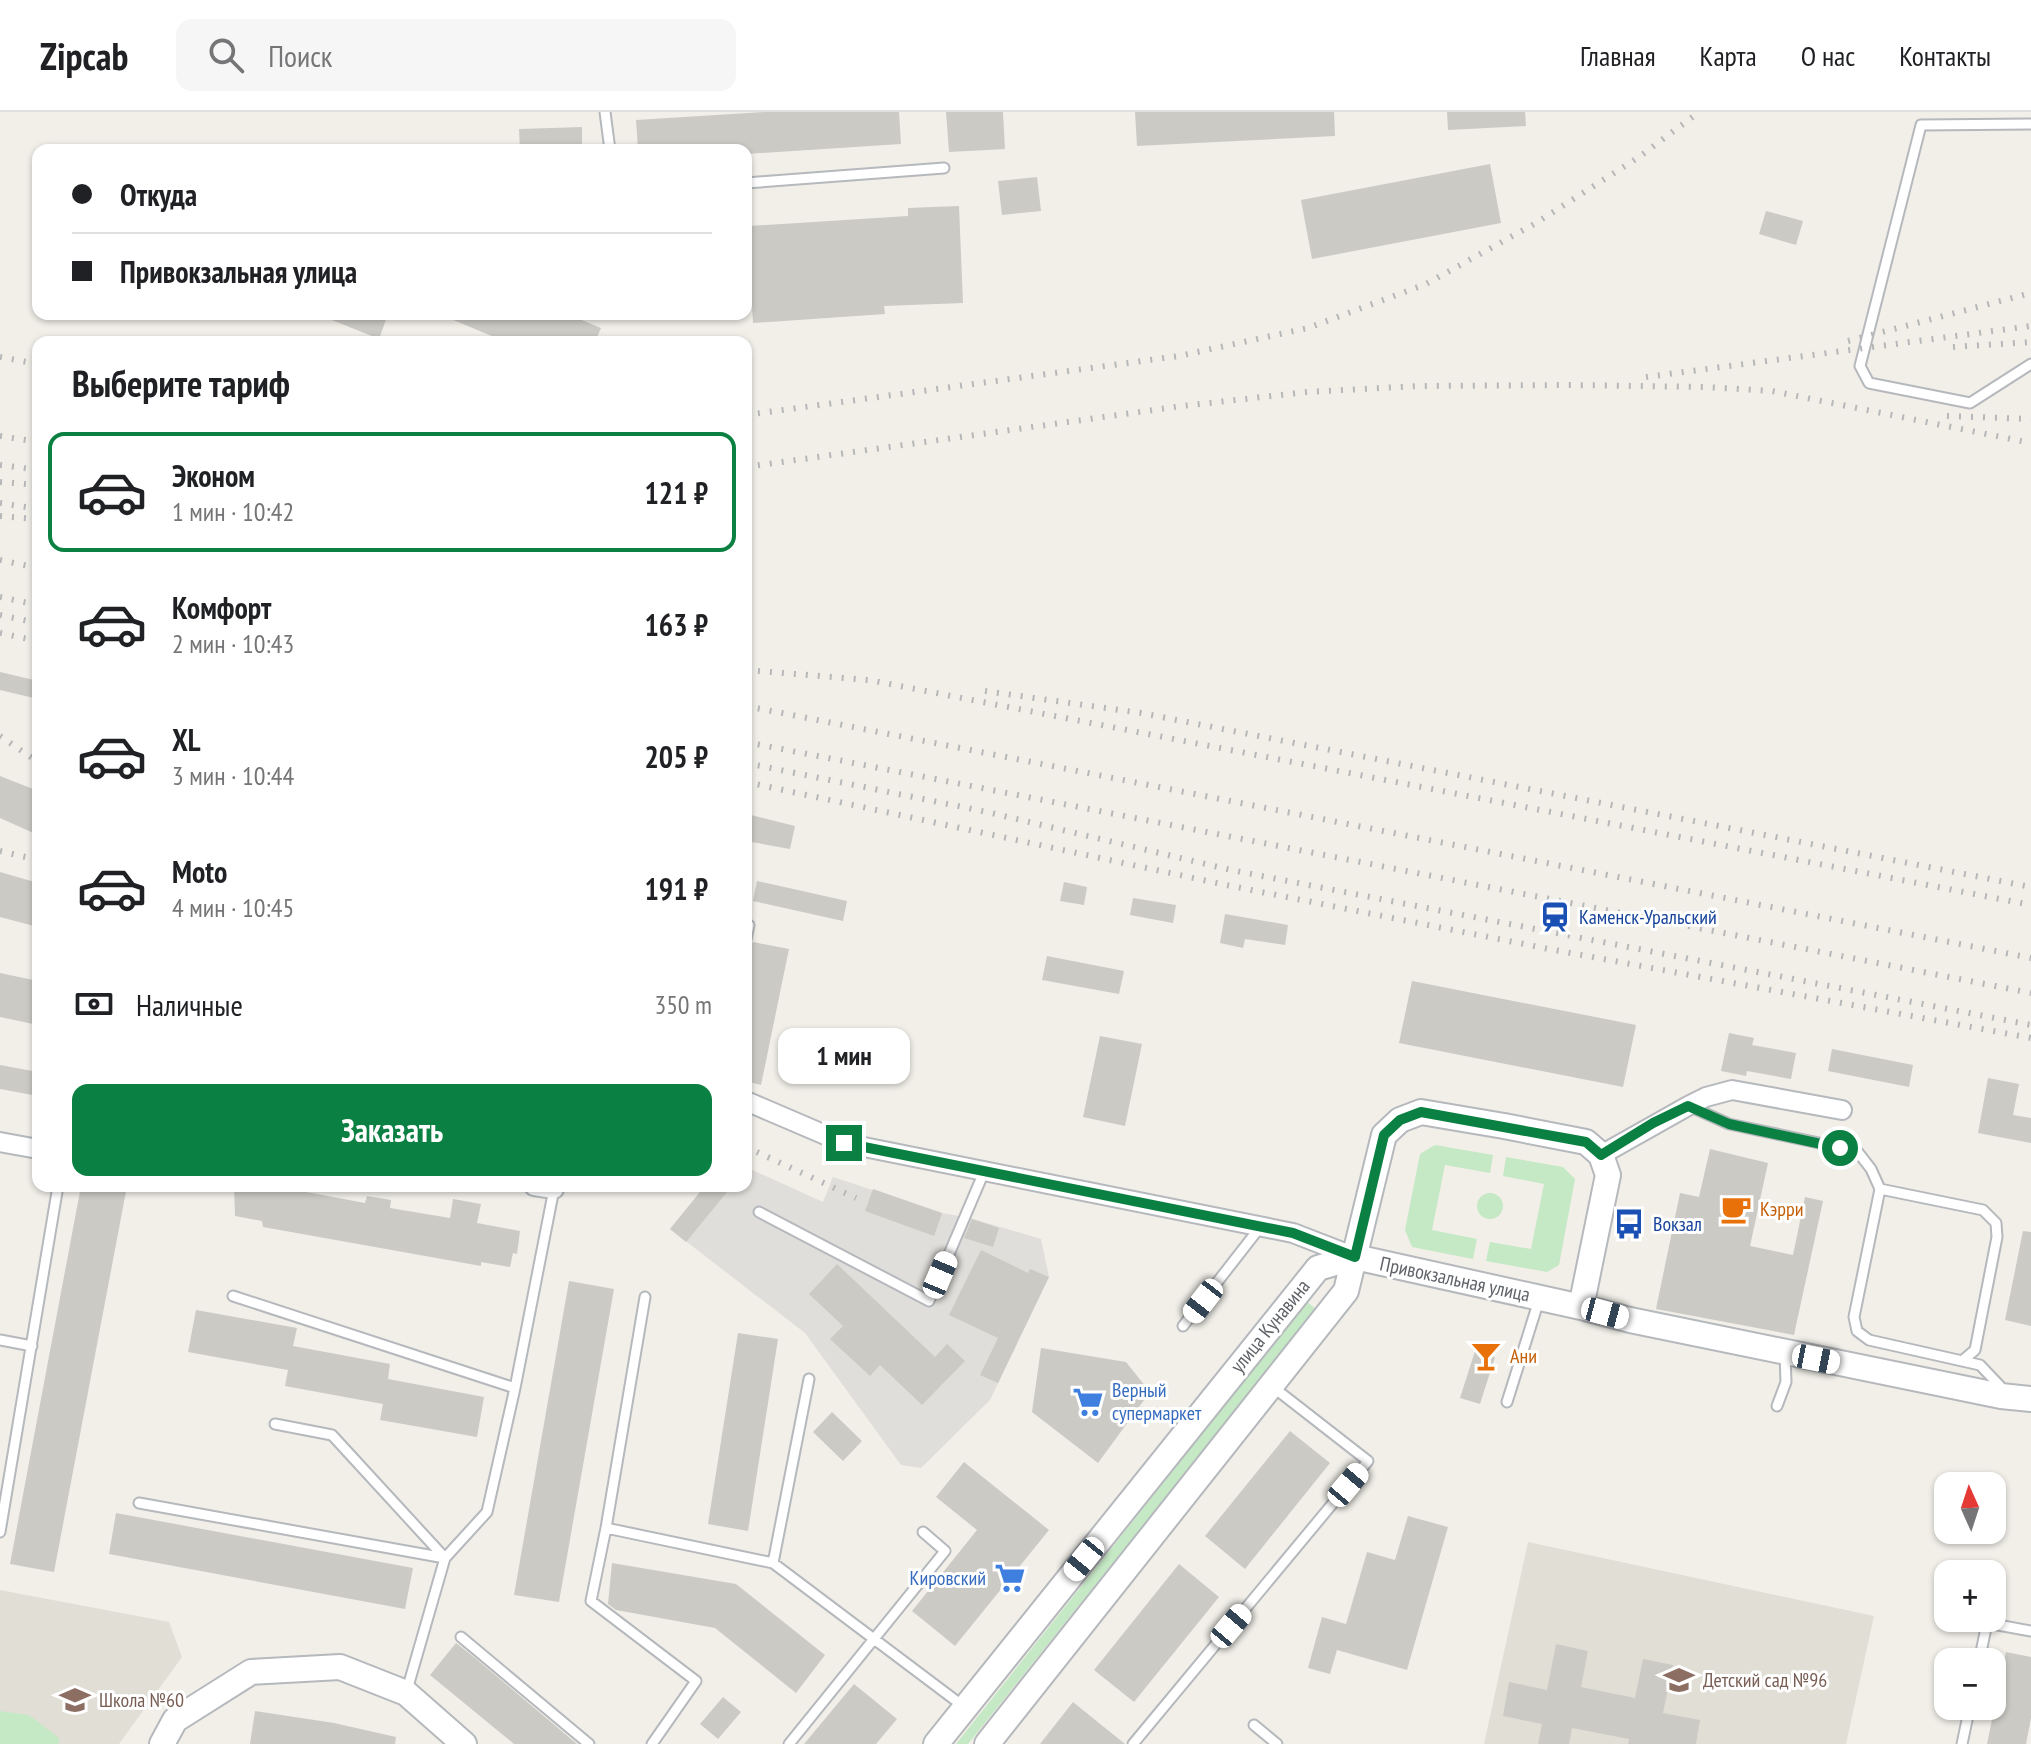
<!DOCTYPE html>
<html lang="ru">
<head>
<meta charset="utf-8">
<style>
	body { margin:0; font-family:"PT Sans Narrow",sans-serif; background:#f6f6f6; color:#202124; height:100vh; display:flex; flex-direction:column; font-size:30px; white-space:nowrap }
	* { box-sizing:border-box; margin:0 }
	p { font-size:26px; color:#757577 }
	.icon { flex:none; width:44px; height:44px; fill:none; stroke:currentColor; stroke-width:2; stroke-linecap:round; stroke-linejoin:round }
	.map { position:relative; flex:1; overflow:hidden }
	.sheet { position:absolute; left:32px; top:224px; width:720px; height:856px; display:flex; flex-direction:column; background:#fff; border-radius:16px; box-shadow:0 2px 6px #0004 }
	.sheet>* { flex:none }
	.hud { position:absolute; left:32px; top:32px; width:720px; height:176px; border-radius:16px; box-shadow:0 2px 6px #0004; display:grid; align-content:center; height:176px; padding:0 40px; background:#fff }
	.needle { width:52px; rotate:357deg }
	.fabs { position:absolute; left:1934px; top:1360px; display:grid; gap:16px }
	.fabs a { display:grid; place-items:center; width:72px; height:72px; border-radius:16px; background:#fff; box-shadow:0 2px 6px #0004; font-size:40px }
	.end { position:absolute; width:36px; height:36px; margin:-18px; border:10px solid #0b8043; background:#fff; box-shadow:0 0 0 4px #fff }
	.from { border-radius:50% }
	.bubble { position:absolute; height:56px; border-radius:16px; background:#fff; box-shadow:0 2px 6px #0004; font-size:26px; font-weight:700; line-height:56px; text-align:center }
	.car { position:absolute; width:24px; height:48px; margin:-24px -12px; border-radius:10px; box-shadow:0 0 6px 2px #0007; background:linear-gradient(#fff 24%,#345 0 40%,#fff 0 76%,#345 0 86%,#fff 0) }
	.hud b { display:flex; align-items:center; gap:28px; height:76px; font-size:30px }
	.hud b+b { border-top:2px solid #e0e0e0 }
	.hud i { width:20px; height:20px; background:#202124 }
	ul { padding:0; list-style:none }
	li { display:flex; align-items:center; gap:24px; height:120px; margin:0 16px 12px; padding:0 24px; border:4px solid transparent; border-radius:16px }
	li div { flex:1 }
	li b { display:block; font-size:30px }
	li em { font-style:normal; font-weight:700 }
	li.current { border-color:#0b8043 }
	li>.icon { width:72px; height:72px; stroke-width:1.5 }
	h2 { padding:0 40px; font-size:36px; line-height:96px }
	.pay { display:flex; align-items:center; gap:20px; height:88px; padding:0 40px; font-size:30px }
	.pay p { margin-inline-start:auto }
	.button { display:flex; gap:16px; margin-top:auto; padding:16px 40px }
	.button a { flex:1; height:92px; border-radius:16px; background:#0b8043; color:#fff; font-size:32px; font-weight:700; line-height:92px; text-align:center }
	header { display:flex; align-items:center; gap:48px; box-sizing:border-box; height:112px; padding:0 40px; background:#fff; border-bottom:2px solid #e0e0e0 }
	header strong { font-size:38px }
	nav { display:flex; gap:44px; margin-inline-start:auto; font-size:28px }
	.search { width:560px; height:72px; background:#f6f6f6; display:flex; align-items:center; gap:20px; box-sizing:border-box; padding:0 28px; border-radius:16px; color:#757577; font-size:30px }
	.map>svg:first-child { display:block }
	.industrial { fill:#e0deda }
	.education { fill:#e1ded6 }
	.green { fill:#c5e8c5 }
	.building { fill:#cccac5 }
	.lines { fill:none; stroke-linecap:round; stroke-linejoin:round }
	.service-casing { stroke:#b5b8bc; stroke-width:13 }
	.minor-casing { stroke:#b5b8bc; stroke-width:22 }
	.tertiary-casing { stroke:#b5b8bc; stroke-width:28 }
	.service { stroke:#fff; stroke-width:9 }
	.minor { stroke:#fff; stroke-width:18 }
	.tertiary { stroke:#fff; stroke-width:24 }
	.rail { stroke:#b6b7b8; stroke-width:6; stroke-dasharray:2 10; stroke-linecap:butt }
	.route { stroke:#0b8043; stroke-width:10 }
	.labels { text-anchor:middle; stroke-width:6; stroke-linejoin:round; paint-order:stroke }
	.transit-label { font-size:20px; fill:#164399; stroke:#fff; text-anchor:start }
	.food-label { font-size:20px; fill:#c56008; stroke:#fff; text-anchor:start }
	.street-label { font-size:20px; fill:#5f6368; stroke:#fff }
	.shop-label { font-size:20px; fill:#366cbe; stroke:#fff; text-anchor:start }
	.education-label { font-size:20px; fill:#785e54; stroke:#fff; text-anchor:start }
</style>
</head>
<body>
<header>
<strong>Zipcab</strong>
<div class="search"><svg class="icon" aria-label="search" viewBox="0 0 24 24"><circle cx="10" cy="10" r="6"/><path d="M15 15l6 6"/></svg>Поиск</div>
<nav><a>Главная</a><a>Карта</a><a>О нас</a><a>Контакты</a></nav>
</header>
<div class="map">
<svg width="2031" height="1632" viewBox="0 0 2031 1632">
	<rect width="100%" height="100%" fill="#f1efe8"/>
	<path class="industrial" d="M 746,1055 L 823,1090 L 833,1065 L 942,1101 L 970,1106 L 1041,1127 L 1049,1165 L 990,1288 L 921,1356 L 901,1353 L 805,1221 L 670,1117 L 705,1074 L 746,1074 Z"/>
	<path class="education" d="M 1528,1430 L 1874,1504 L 1846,1632 L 1484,1632 Z
		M 0,1478 L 169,1510 L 182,1545 L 119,1632 L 0,1632 Z"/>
	<path class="green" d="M 1435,1033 L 1493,1043 L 1490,1061 L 1445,1053 L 1432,1118 L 1477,1127 L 1473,1147 L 1412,1135 L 1405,1118 L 1420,1042 Z
		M 1506,1045 L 1563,1055 L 1575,1067 L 1559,1153 L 1547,1160 L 1486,1149 L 1490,1130 L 1531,1137 L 1544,1072 L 1503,1064 Z
		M1477 1094a13 13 0 1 1 26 0a13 13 0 1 1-26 0Z
		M 1307,1190 L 1316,1197 L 968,1632 L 956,1632 Z
		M 0,1599 L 29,1603 L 59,1626 L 59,1632 L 0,1632 Z"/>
	<path class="building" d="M 764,0 L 899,0 L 901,32 L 746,42 L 746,38 L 638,38 L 636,8 Z
		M 946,0 L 1003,0 L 1005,37 L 949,40 Z
		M 1135,0 L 1334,0 L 1335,24 L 1137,34 Z
		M 1447,0 L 1525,0 L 1526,14 L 1448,18 Z
		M 582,15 L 582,38 L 520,38 L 519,17 Z
		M 1490,52 L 1501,111 L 1312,147 L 1301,88 Z
		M 1037,65 L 1041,99 L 1002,103 L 998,69 Z
		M 959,94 L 963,191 L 884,194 L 885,202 L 753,211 L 748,114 L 908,104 L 908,96 Z
		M 1766,99 L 1803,109 L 1796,133 L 1759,122 Z
		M 323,202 L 388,202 L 379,227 L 322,204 Z
		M 439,202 L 567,202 L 601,216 L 595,230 L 506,230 Z
		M 0,560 L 38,569 L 38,587 L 0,578 Z
		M 0,664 L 38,679 L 38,723 L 0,706 Z
		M 751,703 L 795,714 L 790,737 L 746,729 Z
		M 0,760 L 38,771 L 38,815 L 0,805 Z
		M 757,769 L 847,789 L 843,809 L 753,789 Z
		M 1064,770 L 1087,775 L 1084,793 L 1060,789 Z
		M 1133,786 L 1176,793 L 1173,811 L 1130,803 Z
		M 1225,802 L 1288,813 L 1285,833 L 1245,827 L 1243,836 L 1220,831 Z
		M 753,830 L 789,837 L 761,973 L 746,969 L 746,849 L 749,835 Z
		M 1047,844 L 1124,859 L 1119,882 L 1042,868 Z
		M 0,861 L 38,869 L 38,913 L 0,905 Z
		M 1412,869 L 1636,913 L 1623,975 L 1399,931 Z
		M 1729,921 L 1754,926 L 1752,933 L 1796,941 L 1791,967 L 1747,959 L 1746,964 L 1721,959 Z
		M 1100,924 L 1142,932 L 1125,1014 L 1083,1005 Z
		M 1832,937 L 1913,953 L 1909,975 L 1828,959 Z
		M 0,953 L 38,960 L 38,984 L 0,977 Z
		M 1988,966 L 2019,972 L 2013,1003 L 2031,1006 L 2031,1031 L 1978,1021 Z
		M 1710,1037 L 1768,1051 L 1750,1134 L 1793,1143 L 1805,1085 L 1823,1089 L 1794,1223 L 1656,1197 L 1680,1081 L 1699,1085 Z
		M 81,1074 L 127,1074 L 54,1460 L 10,1452 Z
		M 234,1074 L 302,1074 L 301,1079 L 365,1091 L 367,1084 L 391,1088 L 390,1096 L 450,1106 L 453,1087 L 481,1092 L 477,1111 L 520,1119 L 517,1142 L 513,1141 L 510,1155 L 481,1150 L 481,1154 L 263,1115 L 262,1109 L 235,1104 Z
		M 705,1074 L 732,1074 L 686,1130 L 670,1117 Z
		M 873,1077 L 942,1101 L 934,1124 L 865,1099 Z
		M 972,1107 L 999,1116 L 993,1135 L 964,1126 Z
		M 2023,1119 L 2031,1120 L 2031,1214 L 2005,1208 Z
		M 981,1138 L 1028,1161 L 1030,1157 L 1049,1165 L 998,1271 L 980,1263 L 998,1226 L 949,1203 Z
		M 837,1152 L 935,1245 L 947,1232 L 965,1249 L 922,1293 L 880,1253 L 870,1264 L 830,1227 L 843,1214 L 809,1182 Z
		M 569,1169 L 614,1177 L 559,1490 L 514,1483 Z
		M 196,1198 L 297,1216 L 293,1234 L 390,1252 L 388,1267 L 484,1285 L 477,1325 L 380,1308 L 383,1292 L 285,1274 L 288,1258 L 188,1240 Z
		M 738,1221 L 778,1227 L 748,1419 L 708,1412 Z
		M 1041,1236 L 1126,1250 L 1150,1280 L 1098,1351 L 1032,1300 Z
		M 1475,1239 L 1495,1245 L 1480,1292 L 1460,1286 Z
		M 832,1300 L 862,1329 L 843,1349 L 813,1320 Z
		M 1290,1319 L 1330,1351 L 1245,1457 L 1205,1424 Z
		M 964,1350 L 1049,1418 L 955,1534 L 912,1499 L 977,1418 L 936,1385 Z
		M 116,1401 L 413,1456 L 405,1497 L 109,1442 Z
		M 1408,1404 L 1448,1415 L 1407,1558 L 1337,1538 L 1330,1562 L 1308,1556 L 1322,1505 L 1346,1512 L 1367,1440 L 1395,1448 Z
		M 612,1451 L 736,1472 L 825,1543 L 796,1581 L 715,1516 L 616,1498 L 608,1492 Z
		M 1179,1452 L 1219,1485 L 1134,1590 L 1094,1558 Z
		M 456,1531 L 475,1546 L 577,1632 L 514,1632 L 430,1563 Z
		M 1556,1532 L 1588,1539 L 1581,1575 L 1635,1586 L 1643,1547 L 1673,1553 L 1663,1601 L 1700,1608 L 1696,1632 L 1628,1632 L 1629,1627 L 1572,1616 L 1569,1632 L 1538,1632 L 1542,1612 L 1503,1604 L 1509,1570 L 1547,1578 Z
		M 2006,1540 L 2031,1545 L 2031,1606 L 2026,1632 L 1987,1632 Z
		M 854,1572 L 897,1607 L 876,1632 L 804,1632 Z
		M 723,1585 L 741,1600 L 718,1627 L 700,1612 Z
		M 1073,1590 L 1125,1632 L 1040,1632 Z
		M 255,1599 L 334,1611 L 396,1625 L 395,1632 L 250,1632 Z"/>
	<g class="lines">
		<g class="service-casing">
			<path id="service" d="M 605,0 L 610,38
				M 2031,12 L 1921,13 L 1860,254 L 1869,271 L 1970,291 L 2031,252
				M 746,71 L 944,56
				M 746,828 L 749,813
				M 1691,995 L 1729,1012 L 1857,1039 L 1871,1057 L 1880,1077 L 1854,1205 L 1857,1219 L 1869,1228 L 1980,1253 L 2000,1274 L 2000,1279
				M 1880,1077 L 1983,1098 L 1996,1111 L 1997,1125 L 1975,1238 L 1962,1249
				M 759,1100 L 929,1189 L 984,1060
				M 233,1184 L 515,1276
				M 645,1185 L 606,1416 L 591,1489 L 696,1569 L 652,1632
				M 1183,1214 L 1261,1114
				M 0,1228 L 32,1234
				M 1507,1290 L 1539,1188
				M 1777,1294 L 1786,1270 L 1785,1242
				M 275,1312 L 332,1323 L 445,1446
				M 139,1391 L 445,1446
				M 606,1416 L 773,1451 L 963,1594
				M 0,1420 L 58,1074
				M 773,1451 L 809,1267
				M 461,1525 L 589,1632
				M 1979,1550 L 1987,1511 L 2031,1519
				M 407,1578 L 445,1446 L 487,1400 L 515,1276 L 554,1077
				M 1254,1613 L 1277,1632
				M 789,1632 L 945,1439 L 923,1420
				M 1133,1632 L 1368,1349 L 1273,1275
				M 1962,1632 L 1970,1594"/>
		</g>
		<g class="minor-casing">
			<path id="minor" d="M 746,989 L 844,1031 L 1293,1121 L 1355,1145
				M 0,1030 L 38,1037
				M 1601,1043 L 1688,994 L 1706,985 L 1732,978 L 1842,998
				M 534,1074 L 554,1077"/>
		</g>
		<g class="tertiary-casing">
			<path id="tertiary" d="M 162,1632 L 175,1608 L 251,1560 L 340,1555 L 406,1581 L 464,1632
				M 936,1632 L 1318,1156 L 1355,1145 L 1581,1195 L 1630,1208 L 2001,1284 L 2031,1287
				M 987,1632 L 1346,1179 L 1384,1023 L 1400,1008 L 1421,1000 L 1504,1014 L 1586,1030 L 1601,1043 L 1608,1063 L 1581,1195"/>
		</g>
		<use href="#service" class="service"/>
		<use href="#minor" class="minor"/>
		<use href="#tertiary" class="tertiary"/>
		<path class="rail" d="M 1848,229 L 2031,181
			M 1953,235 L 2031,230
			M 0,245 L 38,252
			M 1646,265 L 2031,214
			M 746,303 L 1179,244 L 1308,216 L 1426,172 L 1536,111 L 1639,45 L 1699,0
			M 1947,304 L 2031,307
			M 0,324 L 38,330
			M 0,353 L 38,358
			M 746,355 L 1182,294 L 1307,280 L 1418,274 L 1570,273 L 1706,275 L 1772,279 L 2031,331
			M 0,370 L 38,373
			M 0,391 L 38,397
			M 0,404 L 36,407
			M 0,448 L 38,456
			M 0,485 L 38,493
			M 0,503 L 38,511
			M 0,521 L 38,529
			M 746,558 L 869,568 L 2031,793
			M 985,579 L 1141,601 L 2031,775
			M 746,594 L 2031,846
			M 0,624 L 38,650
			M 746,630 L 2031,881
			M 746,651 L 987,700 L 1231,758 L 2031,913
			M 746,670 L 1226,773 L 1549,837 L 2031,926
			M 0,739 L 38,748
			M 746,1035 L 856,1086"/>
	</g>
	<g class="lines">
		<path class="route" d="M 844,1031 L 1293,1121 L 1355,1145 L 1384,1023 L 1400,1008 L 1421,1000 L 1586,1030 L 1601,1043 L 1653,1011 L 1688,994 L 1729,1012 L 1840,1036"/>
	</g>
	<defs>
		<g id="station-bare" transform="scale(2.4)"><path d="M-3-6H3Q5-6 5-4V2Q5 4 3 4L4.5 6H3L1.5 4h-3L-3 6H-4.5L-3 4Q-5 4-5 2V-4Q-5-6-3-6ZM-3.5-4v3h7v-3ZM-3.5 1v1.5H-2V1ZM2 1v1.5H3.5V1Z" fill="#1a4fb4" stroke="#fff" stroke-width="2.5" paint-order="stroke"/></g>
		<g id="cafe-bare" transform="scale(2.4)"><path d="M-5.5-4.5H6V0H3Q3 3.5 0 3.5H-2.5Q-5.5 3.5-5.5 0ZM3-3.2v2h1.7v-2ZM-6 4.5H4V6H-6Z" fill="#e8710a" stroke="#fff" stroke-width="2.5" paint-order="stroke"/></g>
		<g id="bus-bare" transform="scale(2.4)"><path d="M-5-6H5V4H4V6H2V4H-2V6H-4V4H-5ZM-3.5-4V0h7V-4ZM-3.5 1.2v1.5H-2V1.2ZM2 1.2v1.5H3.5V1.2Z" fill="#1a4fb4" stroke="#fff" stroke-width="2.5" paint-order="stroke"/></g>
		<g id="bar-bare" transform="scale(2.4)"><path d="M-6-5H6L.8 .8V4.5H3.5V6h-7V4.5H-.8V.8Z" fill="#e8710a" stroke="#fff" stroke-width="2.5" paint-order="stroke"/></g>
		<g id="supermarket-bare" transform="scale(2.4)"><path d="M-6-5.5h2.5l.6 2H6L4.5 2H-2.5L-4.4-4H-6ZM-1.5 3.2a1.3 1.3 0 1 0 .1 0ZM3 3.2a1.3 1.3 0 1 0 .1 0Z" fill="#3f7fe0" stroke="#fff" stroke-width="2.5" paint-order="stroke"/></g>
		<g id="school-bare" transform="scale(2.4)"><path d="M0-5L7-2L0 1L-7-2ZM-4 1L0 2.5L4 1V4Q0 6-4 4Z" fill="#8d6e63" stroke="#fff" stroke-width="2.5" paint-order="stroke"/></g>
	</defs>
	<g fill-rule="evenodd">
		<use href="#station-bare" x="1555" y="805"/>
		<use href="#cafe-bare" x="1736" y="1097"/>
		<use href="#bus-bare" x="1629" y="1112"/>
		<use href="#bar-bare" x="1486" y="1244"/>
		<use href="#supermarket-bare" x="1088" y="1290"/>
		<use href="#supermarket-bare" x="1010" y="1466"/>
		<use href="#school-bare" x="1679" y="1568"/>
		<use href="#school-bare" x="75" y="1588"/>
	</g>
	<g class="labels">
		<g class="transit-label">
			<text x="1579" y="812">Каменск-Уральский</text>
			<text x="1653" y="1119">Вокзал</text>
		</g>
		<g class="food-label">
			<text x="1760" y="1104">Кэрри</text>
			<text x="1510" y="1251">Ани</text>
		</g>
		<g class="street-label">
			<text transform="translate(1455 1167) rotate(12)" y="7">Привокзальная улица</text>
			<text transform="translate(1270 1214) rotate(-51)" y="7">улица Кунавина</text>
		</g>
		<g class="shop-label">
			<text x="1112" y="1285">Верный<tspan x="1112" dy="23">супермаркет</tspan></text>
			<text x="986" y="1473" text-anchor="end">Кировский</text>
		</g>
		<g class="education-label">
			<text x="1703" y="1575">Детский сад №96</text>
			<text x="99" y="1595">Школа №60</text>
		</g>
	</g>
</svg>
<div class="fabs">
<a><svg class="needle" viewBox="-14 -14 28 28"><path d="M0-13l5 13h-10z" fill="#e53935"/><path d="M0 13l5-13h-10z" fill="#757577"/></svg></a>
<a>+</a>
<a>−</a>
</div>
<i class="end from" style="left:1840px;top:1036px"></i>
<i class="end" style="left:844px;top:1031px"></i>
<div class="bubble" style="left:778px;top:916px;width:132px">1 мин</div>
<i class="car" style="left:940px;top:1163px;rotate:23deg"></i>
<i class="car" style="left:1203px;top:1189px;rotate:218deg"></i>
<i class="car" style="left:1605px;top:1201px;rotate:105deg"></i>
<i class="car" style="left:1816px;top:1247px;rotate:101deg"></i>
<i class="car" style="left:1348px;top:1373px;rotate:40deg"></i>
<i class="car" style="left:1084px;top:1447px;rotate:219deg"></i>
<i class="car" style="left:1231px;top:1514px;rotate:40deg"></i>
<div class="hud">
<b><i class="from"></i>Откуда</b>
<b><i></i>Привокзальная улица</b>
</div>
<section class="sheet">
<h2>Выберите тариф</h2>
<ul>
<li class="current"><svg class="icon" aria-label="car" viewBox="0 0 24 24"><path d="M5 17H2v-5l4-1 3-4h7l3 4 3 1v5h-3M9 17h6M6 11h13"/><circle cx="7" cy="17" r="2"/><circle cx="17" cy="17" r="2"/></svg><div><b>Эконом</b><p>1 мин · 10:42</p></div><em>121 ₽</em></li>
<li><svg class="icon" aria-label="car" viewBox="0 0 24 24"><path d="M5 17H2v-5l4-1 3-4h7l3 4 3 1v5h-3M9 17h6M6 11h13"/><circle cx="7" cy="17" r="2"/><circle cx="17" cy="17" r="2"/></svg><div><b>Комфорт</b><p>2 мин · 10:43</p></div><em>163 ₽</em></li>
<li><svg class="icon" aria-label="car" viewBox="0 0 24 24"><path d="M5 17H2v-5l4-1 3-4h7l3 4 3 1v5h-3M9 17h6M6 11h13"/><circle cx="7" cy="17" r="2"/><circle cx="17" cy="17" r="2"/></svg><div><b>XL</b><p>3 мин · 10:44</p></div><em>205 ₽</em></li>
<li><svg class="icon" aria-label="car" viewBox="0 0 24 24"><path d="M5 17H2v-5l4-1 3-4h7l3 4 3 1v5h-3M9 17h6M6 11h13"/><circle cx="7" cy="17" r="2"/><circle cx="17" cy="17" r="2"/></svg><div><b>Moto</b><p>4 мин · 10:45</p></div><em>191 ₽</em></li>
</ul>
<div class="pay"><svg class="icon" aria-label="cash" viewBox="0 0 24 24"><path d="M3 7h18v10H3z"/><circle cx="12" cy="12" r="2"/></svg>Наличные<p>350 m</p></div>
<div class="button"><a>Заказать</a></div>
</section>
</div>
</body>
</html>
